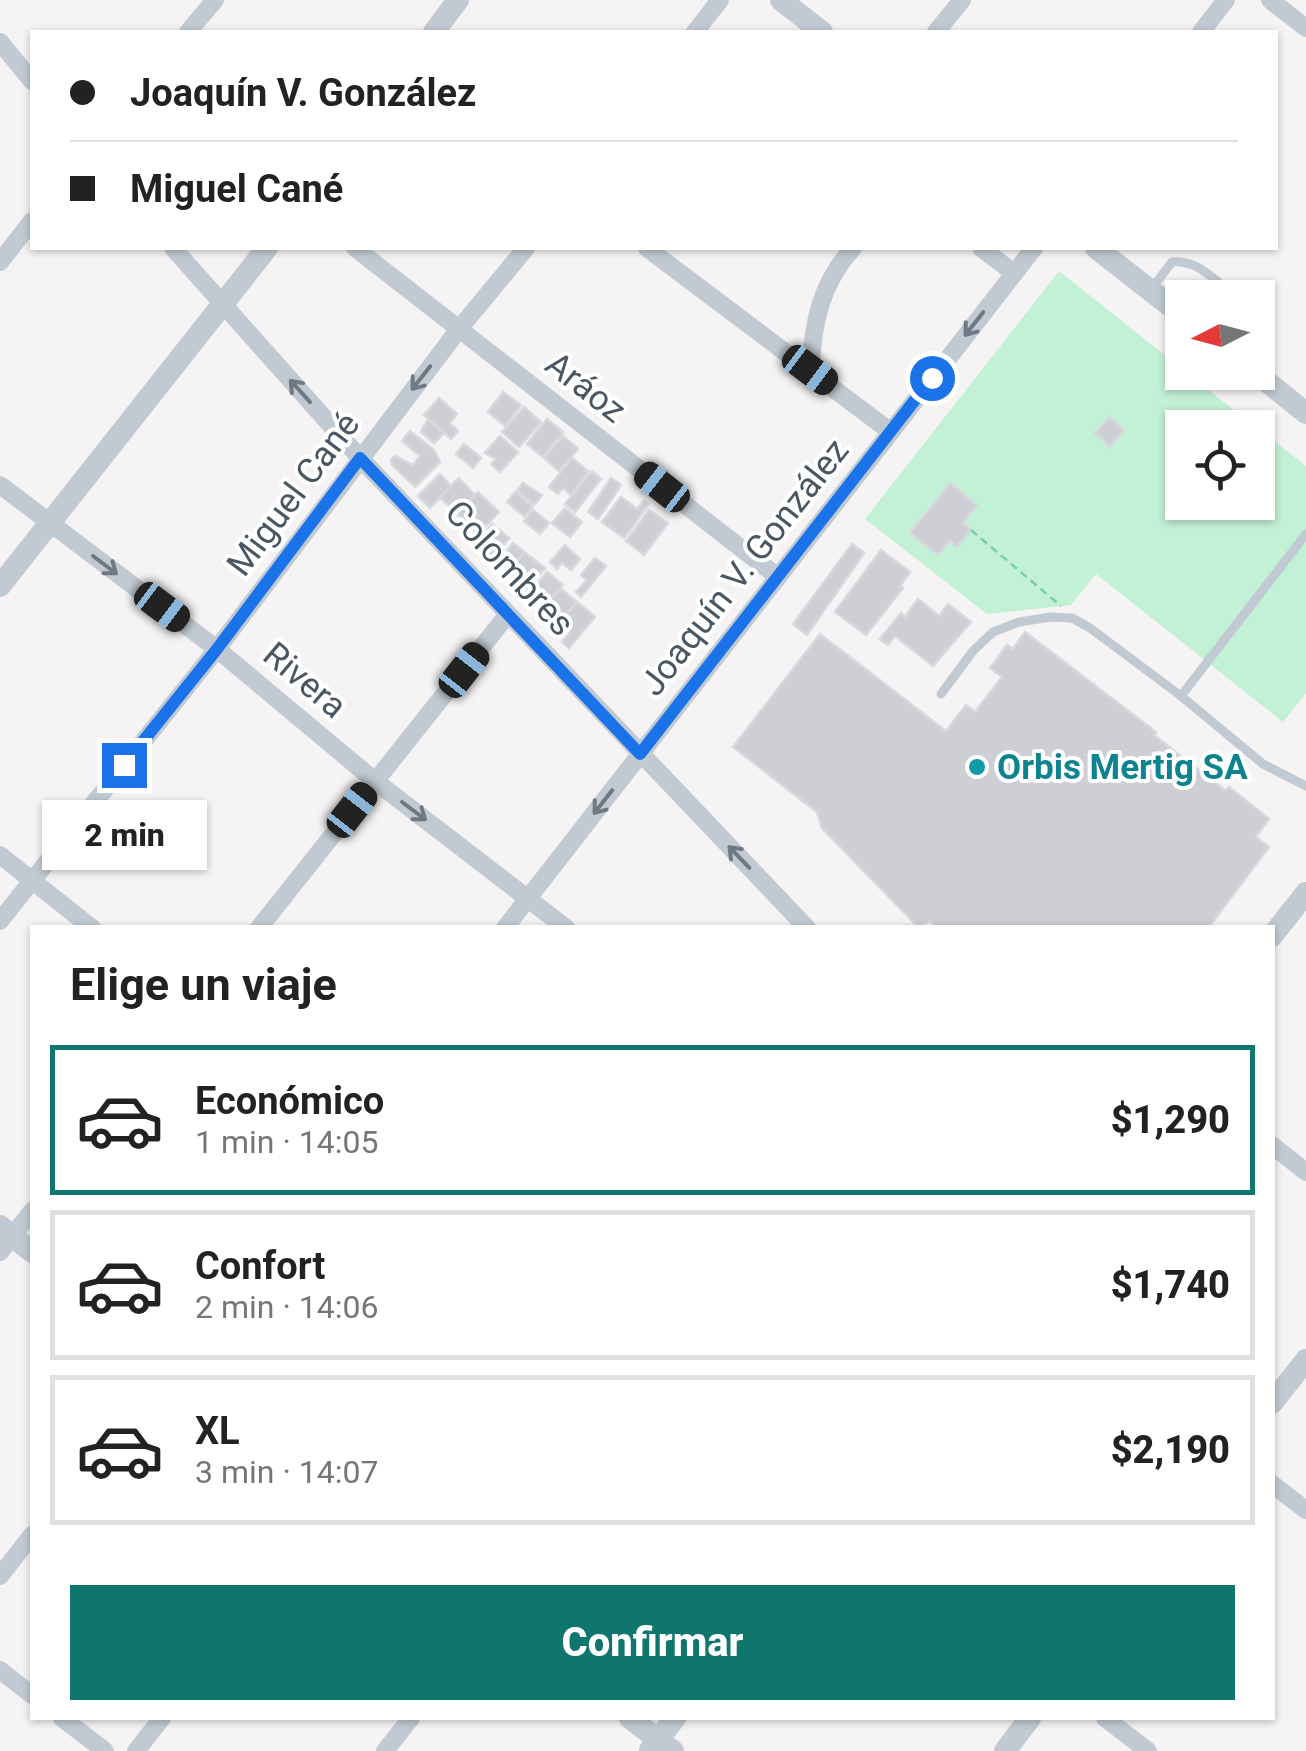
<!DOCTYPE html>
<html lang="es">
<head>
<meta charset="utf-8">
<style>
	body { margin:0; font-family:Roboto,sans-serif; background:#f6f6f6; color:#222; height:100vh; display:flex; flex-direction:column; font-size:38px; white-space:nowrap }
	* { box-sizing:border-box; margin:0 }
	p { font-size:32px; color:#767676 }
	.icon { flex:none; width:55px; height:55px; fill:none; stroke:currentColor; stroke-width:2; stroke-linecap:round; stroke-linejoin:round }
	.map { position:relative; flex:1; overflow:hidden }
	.panel { position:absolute; left:30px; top:925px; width:1245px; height:795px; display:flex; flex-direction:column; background:#fff; border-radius:0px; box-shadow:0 2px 8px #0004 }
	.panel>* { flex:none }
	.banner { position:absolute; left:30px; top:30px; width:1248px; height:220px; border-radius:0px; box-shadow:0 2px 8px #0004; display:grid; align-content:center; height:220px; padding:0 40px; background:#fff }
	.needle { width:65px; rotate:264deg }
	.controls { position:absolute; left:1165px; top:280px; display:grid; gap:20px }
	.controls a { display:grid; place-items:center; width:110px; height:110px; border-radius:0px; background:#fff; box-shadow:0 2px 8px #0004; font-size:50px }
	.end { position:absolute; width:45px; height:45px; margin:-22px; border:12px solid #1a73e8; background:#fff; box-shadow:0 0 0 5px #fff }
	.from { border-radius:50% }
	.bubble { position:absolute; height:70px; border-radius:0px; background:#fff; box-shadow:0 2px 8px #0004; font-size:32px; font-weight:800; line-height:70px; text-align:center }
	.car { position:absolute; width:30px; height:60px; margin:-30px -15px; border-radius:12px; box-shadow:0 0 8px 2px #0007; background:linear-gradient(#222 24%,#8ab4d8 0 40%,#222 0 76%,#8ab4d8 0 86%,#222 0) }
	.banner b { display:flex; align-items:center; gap:35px; height:95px; font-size:38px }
	.banner b+b { border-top:2px solid #e0e0e0 }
	.banner i { width:25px; height:25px; background:#222 }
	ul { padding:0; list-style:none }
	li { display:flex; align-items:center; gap:30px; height:150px; margin:0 20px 15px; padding:0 20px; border:5px solid #e0e0e0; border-radius:0px }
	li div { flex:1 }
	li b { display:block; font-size:38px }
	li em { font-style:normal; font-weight:800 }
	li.active { border-color:#0f766e }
	li>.icon { width:90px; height:90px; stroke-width:1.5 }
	h2 { padding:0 40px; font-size:45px; line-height:120px }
	.primary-button { display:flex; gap:20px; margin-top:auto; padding:20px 40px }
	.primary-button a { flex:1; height:115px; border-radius:0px; background:#0f766e; color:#fff; font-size:40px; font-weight:800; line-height:115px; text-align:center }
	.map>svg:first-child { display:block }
	.green { fill:#c3f1d5 }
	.building { fill:#cdcfd5; stroke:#d7d9de; stroke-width:2.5 }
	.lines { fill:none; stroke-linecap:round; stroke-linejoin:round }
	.path { stroke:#7ad0a6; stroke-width:2.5; stroke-dasharray:8 5; stroke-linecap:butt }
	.service { stroke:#c1cad2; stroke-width:9 }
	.minor { stroke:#c1cad2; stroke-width:18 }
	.tertiary { stroke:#c1cad2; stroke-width:22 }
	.oneway { stroke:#6e7983 }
	.route { stroke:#1a73e8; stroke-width:12 }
	.culture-dot { fill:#0f9aa8; stroke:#fff; stroke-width:4 }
	.labels { text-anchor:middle; stroke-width:8; stroke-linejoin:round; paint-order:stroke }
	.street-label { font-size:35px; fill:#4a5661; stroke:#fff }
	.culture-label { font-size:35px; font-weight:bold; fill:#0d838f; stroke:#fff; text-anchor:start }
</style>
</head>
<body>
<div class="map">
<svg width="1306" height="1751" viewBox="0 0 1306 1751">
	<rect width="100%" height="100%" fill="#f5f3f3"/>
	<path class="green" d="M 1059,271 L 1182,369 L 1182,372 L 1187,373 L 1257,428 L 1182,428 L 1182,502 L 1258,502 L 1258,428 L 1306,466 L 1306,693 L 1283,722 L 1096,574 L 1071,605 L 987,614 L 865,519 Z"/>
	<path class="building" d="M 503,392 L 521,405 L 505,426 L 488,412 Z
		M 439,398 L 457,414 L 450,423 L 458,431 L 451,439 L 424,415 Z
		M 524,407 L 541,422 L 519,447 L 502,432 Z
		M 1109,417 L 1124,430 L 1110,447 L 1095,433 Z
		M 428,419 L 444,433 L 434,443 L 421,432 Z
		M 547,419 L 563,432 L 543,457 L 527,444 Z
		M 410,431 L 434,450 L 440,462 L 415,487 L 392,465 L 391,459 L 395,456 L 413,465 L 420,456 L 402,441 Z
		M 500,436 L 518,452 L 500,472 L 491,464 L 496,459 L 485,453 Z
		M 563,436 L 578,449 L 559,471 L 544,458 Z
		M 464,444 L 481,458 L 473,468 L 456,454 Z
		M 572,458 L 589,472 L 571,495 L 563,488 L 558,494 L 549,487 Z
		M 592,471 L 601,479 L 575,512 L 565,504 Z
		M 440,474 L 451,486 L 430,508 L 418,496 Z
		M 459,478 L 475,495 L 457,514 L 440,497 Z
		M 611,478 L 621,485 L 598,519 L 588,512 Z
		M 523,483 L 542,495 L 534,505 L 517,491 Z
		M 950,483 L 977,505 L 963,523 L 971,530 L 957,547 L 950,541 L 938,555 L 910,533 Z
		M 478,492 L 499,512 L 478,534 L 457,514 Z
		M 515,492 L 533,506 L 525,517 L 507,502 Z
		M 621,497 L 637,509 L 644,500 L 649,504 L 624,538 L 602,522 Z
		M 565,508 L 582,522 L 570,537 L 552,523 Z
		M 533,510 L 549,523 L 540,534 L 524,521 Z
		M 649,510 L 668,523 L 644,555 L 626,541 Z
		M 492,524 L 509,538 L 491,560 L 474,547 Z
		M 513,543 L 524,552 L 506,575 L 495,566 Z
		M 852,544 L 864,553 L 807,635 L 793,624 Z
		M 565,545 L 580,559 L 571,570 L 562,563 L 557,569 L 550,562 Z
		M 881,550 L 910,572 L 900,586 L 903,588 L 866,635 L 835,612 Z
		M 524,552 L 545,568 L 526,591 L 506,575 Z
		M 595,558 L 606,566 L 581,597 L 576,592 L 587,580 L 581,575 Z
		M 547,572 L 563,585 L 542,610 L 527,597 Z
		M 560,588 L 577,602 L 559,623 L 542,610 Z
		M 918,599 L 939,616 L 948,604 L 971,622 L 933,666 L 895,636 L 888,645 L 880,639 L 901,613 L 905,617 Z
		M 577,602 L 595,617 L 569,648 L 562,642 L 570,633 L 559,623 Z
		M 1025,632 L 1156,732 L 1154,735 L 1226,791 L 1229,787 L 1269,819 L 1256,837 L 1269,847 L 1208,928 L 937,928 L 930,921 L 919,928 L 822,828 L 817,812 L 733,747 L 820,634 L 946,731 L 966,705 L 975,712 L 1002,677 L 990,668 L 1007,645 L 1013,649 Z"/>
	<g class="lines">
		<path class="path" d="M 971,530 L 1061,606"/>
		<path class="service" d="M 1152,288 L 1172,262 C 1198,259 1217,282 1236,298
			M 1258,316 L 1266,330 L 1258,353
			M 941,694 L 973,651 L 993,632 L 1019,622 L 1051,617 L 1072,618 L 1090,628 L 1181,696 L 1263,764 L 1306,786
			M 1181,696 L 1306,534"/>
		<path class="minor" d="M 1270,0 L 1306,28
			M 188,32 L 215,0
			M 695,32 L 720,0
			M 936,32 L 962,0
			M 1201,32 L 1226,0
			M 0,42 L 32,81
			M 173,248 L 360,458 L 807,928
			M 355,248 L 778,577
			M 647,248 L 891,432
			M 981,248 L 1014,273
			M 0,262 L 32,221
			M 811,371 C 812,324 821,283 853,248
			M 0,485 L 217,649 L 375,781 L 566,928
			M 0,855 L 92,928
			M 0,921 L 217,649 L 459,329 L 526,248
			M 259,928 L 508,614
			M 505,928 L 1034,248
			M 1272,1145 L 1306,1172
			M 0,1252 L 32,1211
			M 1272,1484 L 1306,1510
			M 0,1576 L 32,1535
			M 0,1670 L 32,1695
			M 62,1718 L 105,1751
			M 1105,1718 L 1148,1751
			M 136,1751 L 162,1718
			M 385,1751 L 411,1718"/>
		<path class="tertiary" d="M 781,0 L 822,32
			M 434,32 L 458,0
			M 1096,248 L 1182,315
			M 1255,372 L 1306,413
			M 0,586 L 267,248
			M 1272,936 L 1306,893
			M 0,1226 L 32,1252
			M 1272,1403 L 1306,1360
			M 630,1718 L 673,1751
			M 650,1750 L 675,1718
			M 1005,1751 L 1030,1718"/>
	</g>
	<defs><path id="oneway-shaft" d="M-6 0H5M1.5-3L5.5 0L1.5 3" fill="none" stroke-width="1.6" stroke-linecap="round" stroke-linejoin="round" transform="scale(2.5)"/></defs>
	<g class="oneway">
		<use href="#oneway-shaft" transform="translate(974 324) rotate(128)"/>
		<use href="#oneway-shaft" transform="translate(421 378) rotate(128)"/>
		<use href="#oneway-shaft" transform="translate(300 391) rotate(-132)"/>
		<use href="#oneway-shaft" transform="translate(105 565) rotate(37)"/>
		<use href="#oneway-shaft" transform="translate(603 802) rotate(128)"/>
		<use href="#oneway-shaft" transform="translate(414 811) rotate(37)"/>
		<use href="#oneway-shaft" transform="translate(739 857) rotate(-134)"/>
	</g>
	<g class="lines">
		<path class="route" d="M 124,765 L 217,649 L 360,458 L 640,754 L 932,378"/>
	</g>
	<circle class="culture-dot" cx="977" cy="767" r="10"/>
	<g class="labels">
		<g class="street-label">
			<text transform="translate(586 387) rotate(38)" y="12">Aráoz</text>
			<text transform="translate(293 494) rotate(-53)" y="12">Miguel Cané</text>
			<text transform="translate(744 567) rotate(-52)" y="12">Joaquín V. González</text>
			<text transform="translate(510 568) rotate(47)" y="12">Colombres</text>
			<text transform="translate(305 680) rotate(40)" y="12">Rivera</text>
		</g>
		<g class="culture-label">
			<text x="997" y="779">Orbis Mertig SA</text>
		</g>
	</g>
</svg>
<div class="controls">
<a><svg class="needle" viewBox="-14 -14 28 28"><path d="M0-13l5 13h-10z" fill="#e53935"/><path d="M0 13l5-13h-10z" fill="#767676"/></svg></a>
<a><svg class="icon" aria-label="locate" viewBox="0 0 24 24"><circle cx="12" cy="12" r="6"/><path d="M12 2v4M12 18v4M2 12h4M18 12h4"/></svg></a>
</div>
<i class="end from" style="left:932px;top:378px"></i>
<i class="end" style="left:124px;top:765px"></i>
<div class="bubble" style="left:42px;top:800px;width:165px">2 min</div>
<i class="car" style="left:810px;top:370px;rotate:127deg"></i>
<i class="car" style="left:662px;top:487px;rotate:308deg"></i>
<i class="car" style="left:162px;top:607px;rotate:127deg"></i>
<i class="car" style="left:464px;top:670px;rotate:38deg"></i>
<i class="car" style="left:352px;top:810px;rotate:38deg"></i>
<div class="banner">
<b><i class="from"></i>Joaquín V. González</b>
<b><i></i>Miguel Cané</b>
</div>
<section class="panel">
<h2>Elige un viaje</h2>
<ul>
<li class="active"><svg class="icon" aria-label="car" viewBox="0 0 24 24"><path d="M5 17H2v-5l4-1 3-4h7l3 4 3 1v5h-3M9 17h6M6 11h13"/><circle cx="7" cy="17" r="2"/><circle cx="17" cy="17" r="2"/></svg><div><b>Económico</b><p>1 min · 14:05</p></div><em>$1,290</em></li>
<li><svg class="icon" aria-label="car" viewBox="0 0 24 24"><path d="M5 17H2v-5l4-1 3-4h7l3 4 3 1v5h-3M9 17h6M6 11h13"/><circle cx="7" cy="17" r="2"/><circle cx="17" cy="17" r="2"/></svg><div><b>Confort</b><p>2 min · 14:06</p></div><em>$1,740</em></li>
<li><svg class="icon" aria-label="car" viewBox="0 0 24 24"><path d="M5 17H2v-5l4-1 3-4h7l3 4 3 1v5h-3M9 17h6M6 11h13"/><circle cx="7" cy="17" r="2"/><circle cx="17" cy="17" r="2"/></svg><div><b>XL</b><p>3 min · 14:07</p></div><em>$2,190</em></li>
</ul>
<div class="primary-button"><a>Confirmar</a></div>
</section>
</div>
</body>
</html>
